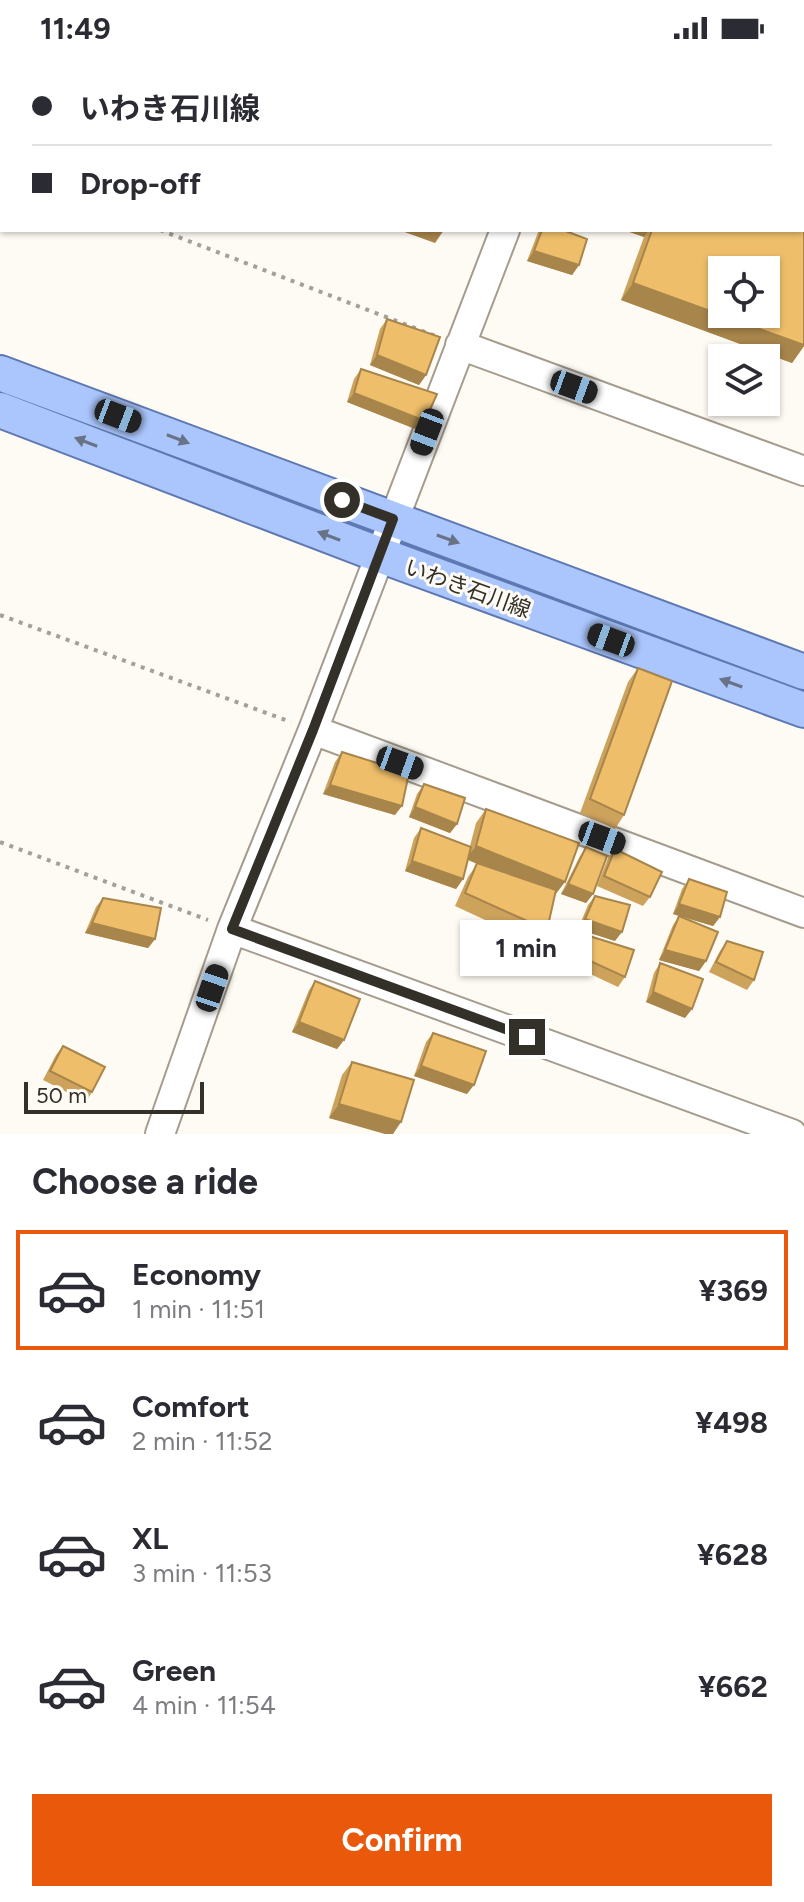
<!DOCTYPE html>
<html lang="en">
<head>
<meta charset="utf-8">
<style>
	body { margin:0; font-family:Figtree,"Noto Sans JP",sans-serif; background:#f7f7f7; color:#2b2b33; height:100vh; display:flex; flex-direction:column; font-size:30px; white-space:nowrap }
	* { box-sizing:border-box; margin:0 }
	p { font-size:26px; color:#7c7c81 }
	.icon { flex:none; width:44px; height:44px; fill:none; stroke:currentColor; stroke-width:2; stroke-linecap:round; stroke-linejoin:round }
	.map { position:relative; height:1078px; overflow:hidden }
	.drawer { display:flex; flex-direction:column; background:#fff; flex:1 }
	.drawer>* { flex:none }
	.hud { position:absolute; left:0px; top:0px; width:804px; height:176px; box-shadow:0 2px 6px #0004; display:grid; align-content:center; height:176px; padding:0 32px; background:#fff }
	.controls { position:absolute; left:708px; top:200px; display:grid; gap:16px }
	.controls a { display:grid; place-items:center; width:72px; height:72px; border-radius:0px; background:#fff; box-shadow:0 2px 6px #0004; font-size:40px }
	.scale { position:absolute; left:24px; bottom:20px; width:180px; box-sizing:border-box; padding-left:8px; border:4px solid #332f29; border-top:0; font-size:22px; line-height:28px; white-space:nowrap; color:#332f29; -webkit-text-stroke:6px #fefaf4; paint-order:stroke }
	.end { position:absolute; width:36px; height:36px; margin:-18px; border:10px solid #332f29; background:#fff; box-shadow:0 0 0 4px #fff }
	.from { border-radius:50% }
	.bubble { position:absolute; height:56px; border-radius:0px; background:#fff; box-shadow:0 2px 6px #0004; font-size:26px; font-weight:700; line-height:56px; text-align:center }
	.car { position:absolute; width:24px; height:48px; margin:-24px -12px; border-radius:10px; box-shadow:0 0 6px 2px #0007; background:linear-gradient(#222 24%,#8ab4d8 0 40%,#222 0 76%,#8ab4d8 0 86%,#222 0) }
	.hud b { display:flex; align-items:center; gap:28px; height:76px; font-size:30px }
	.hud b+b { border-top:2px solid #e1e1e2 }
	.hud i { width:20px; height:20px; background:#2b2b33 }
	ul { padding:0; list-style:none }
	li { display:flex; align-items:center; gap:24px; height:120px; margin:0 16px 12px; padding:0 16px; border:4px solid transparent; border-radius:0px }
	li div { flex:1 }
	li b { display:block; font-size:30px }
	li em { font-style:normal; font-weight:700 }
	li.on { border-color:#ea580c }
	li>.icon { width:72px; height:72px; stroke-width:1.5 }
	h2 { padding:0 32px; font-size:36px; line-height:96px }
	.action { display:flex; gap:16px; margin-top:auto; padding:16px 32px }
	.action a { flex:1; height:92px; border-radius:0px; background:#ea580c; color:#fff; font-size:32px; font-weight:700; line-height:92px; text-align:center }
	.status { display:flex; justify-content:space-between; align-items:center; height:56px; padding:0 40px; background:#fff; direction:ltr }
	.status svg { height:22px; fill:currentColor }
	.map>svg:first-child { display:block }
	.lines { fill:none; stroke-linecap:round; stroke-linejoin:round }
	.minor-casing { stroke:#a59c8d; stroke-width:32 }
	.major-casing { stroke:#5d78b2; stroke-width:38 }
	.path { stroke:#a39f99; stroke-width:4; stroke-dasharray:4 6; stroke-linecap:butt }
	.minor { stroke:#fff; stroke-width:28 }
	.major { stroke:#abc6fd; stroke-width:34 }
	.wall { fill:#cda35c }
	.shaded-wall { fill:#a7854b }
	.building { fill:#eebe6b; stroke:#a7854b; stroke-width:2; fill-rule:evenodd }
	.oneway { fill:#697388 }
	.route { stroke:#332f29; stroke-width:10 }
	.labels { text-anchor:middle; stroke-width:6; stroke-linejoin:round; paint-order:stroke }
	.street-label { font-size:22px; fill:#332f29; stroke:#fefaf4 }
</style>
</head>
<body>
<div class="status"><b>11:49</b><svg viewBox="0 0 49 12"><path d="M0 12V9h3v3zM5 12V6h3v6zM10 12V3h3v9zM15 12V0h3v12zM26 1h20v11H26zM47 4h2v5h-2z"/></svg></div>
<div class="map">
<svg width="804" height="1078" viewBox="0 0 804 1078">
	<rect width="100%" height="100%" fill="#fefaf4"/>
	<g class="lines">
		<g class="minor-casing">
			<path id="minor" d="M 573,2 L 574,0
				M 460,289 L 804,415
				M 313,674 L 804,857
				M 232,873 L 792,1078
				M 160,1078 L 232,873 L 313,674 L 505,174"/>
		</g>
		<g class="major-casing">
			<path id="major" d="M 0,317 L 804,616
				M 0,354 L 380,499 L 804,654"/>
		</g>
		<path class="path" d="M 0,112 L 2,113
			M 160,174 L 438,281
			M 0,559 L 291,666
			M 0,786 L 208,864"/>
		<use href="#minor" class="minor"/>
		<use href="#major" class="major"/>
	</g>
	<path class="wall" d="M 804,77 L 804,290 L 792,307 L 621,244 L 644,181 L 624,174 L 802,174 Z
		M 539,174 L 563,174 L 579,209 L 572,219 L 527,205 Z
		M 387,263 L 426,319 L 419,329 L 370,309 L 380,273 Z
		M 361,313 L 418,374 L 347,346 L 354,323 Z
		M 638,612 L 624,759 L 615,773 L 580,757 L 628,626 Z
		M 342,696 L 395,759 L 323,738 L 335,706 Z
		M 424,728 L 457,768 L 450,777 L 409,761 L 417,738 Z
		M 486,753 L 555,839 L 547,874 L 537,888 L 455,850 L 468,821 L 477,808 L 468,804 L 463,823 L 456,833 L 405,815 L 414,782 L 421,772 L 470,790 L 476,767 Z
		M 586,791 L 593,838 L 586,847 L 561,838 L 580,800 Z
		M 615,793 L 650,841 L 643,850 L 597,830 L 608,802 Z
		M 689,823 L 720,861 L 713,870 L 680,860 L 706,905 L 699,915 L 659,904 L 673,869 L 679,860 L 673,858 L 682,833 Z
		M 595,840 L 615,885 L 578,873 L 588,849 Z
		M 103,842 L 155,883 L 148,892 L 85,877 L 96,851 Z
		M 586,879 L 625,921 L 618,931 L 571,909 L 580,888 Z
		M 727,885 L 754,924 L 747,934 L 709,916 L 720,895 Z
		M 660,907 L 685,962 L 646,946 L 654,917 Z
		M 315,925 L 344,984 L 337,993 L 292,976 L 309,934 Z
		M 433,977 L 467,1038 L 414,1020 L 426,986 Z
		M 63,990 L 92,1036 L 86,1046 L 43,1024 L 56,999 Z
		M 352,1006 L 393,1078 L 329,1062 L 342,1019 Z"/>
	<path class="shaded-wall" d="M 802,50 L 804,51 L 804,68 L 802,68 Z
		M 399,174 L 444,174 L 435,187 Z
		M 624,174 L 649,174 L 644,181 Z
		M 534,195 L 579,209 L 572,219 L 527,205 Z
		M 633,227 L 804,289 L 804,290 L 792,307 L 621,244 Z
		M 377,299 L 426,319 L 419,329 L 370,309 Z
		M 354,337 L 425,365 L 418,374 L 347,346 Z
		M 330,729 L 402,750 L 395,759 L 323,738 Z
		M 415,751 L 457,768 L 450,777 L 409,761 Z
		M 476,790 L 565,826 L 555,839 L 466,803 Z
		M 412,805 L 463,823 L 456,833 L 405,815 Z
		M 568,828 L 593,838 L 586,847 L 561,838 Z
		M 679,848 L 720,861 L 713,870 L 673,858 Z
		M 585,863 L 622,876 L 615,885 L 578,873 Z
		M 92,867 L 155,883 L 148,892 L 85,877 Z
		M 665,894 L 706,905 L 699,915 L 659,904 Z
		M 653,936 L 692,953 L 685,962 L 646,946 Z
		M 299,966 L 344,984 L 337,993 L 292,976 Z
		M 421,1010 L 474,1029 L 467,1038 L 414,1020 Z
		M 339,1048 L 401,1066 L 393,1078 L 385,1078 L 329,1062 Z"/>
	<path class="building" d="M 760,0 L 804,0 L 804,51 L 802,50 L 802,2 L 759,2 Z
		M 802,77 L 804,77 L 804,289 L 633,227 L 652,174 L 802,174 ZM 722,214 L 766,214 L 766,258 L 722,258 Z
		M 542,174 L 563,174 L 587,183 L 579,209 L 534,195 Z
		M 387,263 L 440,281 L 426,319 L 377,299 Z
		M 361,313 L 437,338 L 425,365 L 354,337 Z
		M 638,612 L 672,625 L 624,759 L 590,743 Z
		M 342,696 L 409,717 L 402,750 L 330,729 Z
		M 424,728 L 465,742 L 457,768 L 415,751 Z
		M 486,753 L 579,787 L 565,826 L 476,790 Z
		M 421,772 L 471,791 L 463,823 L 412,805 Z
		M 586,791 L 607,800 L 593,838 L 568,828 Z
		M 615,793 L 662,816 L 650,841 L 604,820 Z
		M 477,807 L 556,834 L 547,874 L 465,837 Z
		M 689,823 L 727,836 L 720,861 L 679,848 Z
		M 595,840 L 630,849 L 622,876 L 585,863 Z
		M 103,842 L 161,852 L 155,883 L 92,867 Z
		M 679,860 L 718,876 L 706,905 L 665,894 Z
		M 586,879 L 634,894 L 625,921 L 577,899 Z
		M 727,885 L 763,896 L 754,924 L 716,906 Z
		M 660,907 L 703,923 L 692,953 L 653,936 Z
		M 315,925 L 360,943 L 344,984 L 299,966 Z
		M 433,977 L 486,995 L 474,1029 L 421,1010 Z
		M 63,990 L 105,1011 L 92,1036 L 50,1015 Z
		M 352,1006 L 414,1024 L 401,1066 L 339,1048 Z"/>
	<defs><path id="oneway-solid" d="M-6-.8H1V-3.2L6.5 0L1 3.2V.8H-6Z" transform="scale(2)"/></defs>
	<g class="oneway">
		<use href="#oneway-solid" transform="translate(178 383) rotate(21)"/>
		<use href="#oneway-solid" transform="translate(86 386) rotate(-159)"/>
		<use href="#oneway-solid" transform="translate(329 480) rotate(-159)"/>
		<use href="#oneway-solid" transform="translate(448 483) rotate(20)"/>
		<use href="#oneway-solid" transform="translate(731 627) rotate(-160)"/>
	</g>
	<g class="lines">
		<path class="route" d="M 342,444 L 393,463 L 313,674 L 232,873 L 527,981"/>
	</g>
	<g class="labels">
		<g class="street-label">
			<text transform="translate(468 532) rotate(20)" y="8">いわき石川線</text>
		</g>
	</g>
</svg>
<div class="controls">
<a><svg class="icon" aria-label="locate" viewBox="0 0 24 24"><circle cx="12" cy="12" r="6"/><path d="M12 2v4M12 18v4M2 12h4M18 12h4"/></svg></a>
<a><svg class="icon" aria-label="layers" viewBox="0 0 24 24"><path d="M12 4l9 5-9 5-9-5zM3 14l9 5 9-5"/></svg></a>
</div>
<div class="scale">50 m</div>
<i class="end from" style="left:342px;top:444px"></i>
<i class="end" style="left:527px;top:981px"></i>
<div class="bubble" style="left:460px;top:864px;width:132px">1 min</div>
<i class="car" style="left:574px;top:331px;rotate:110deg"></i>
<i class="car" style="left:118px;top:360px;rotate:111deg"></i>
<i class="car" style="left:427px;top:376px;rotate:201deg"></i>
<i class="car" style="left:611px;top:584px;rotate:290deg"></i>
<i class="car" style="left:400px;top:707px;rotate:110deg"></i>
<i class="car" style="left:602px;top:782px;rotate:110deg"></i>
<i class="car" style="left:212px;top:932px;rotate:19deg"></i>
<div class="hud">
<b><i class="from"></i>いわき石川線</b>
<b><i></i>Drop-off</b>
</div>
</div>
<section class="drawer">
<h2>Choose a ride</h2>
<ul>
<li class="on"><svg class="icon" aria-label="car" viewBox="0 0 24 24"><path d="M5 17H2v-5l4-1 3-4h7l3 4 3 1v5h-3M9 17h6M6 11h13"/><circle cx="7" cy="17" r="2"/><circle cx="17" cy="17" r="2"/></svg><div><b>Economy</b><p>1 min · 11:51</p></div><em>¥369</em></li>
<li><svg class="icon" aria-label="car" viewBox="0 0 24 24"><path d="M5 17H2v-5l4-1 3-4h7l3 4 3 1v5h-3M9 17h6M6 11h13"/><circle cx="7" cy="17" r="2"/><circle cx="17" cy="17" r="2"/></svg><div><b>Comfort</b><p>2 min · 11:52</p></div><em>¥498</em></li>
<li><svg class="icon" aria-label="car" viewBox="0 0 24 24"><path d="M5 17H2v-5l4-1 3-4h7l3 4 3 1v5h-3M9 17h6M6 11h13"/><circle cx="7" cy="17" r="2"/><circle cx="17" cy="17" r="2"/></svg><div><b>XL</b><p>3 min · 11:53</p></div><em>¥628</em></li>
<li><svg class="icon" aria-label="car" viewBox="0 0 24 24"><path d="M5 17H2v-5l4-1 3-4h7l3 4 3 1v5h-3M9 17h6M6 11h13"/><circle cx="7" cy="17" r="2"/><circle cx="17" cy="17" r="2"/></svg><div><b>Green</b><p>4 min · 11:54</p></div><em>¥662</em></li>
</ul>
<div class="action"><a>Confirm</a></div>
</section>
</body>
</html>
